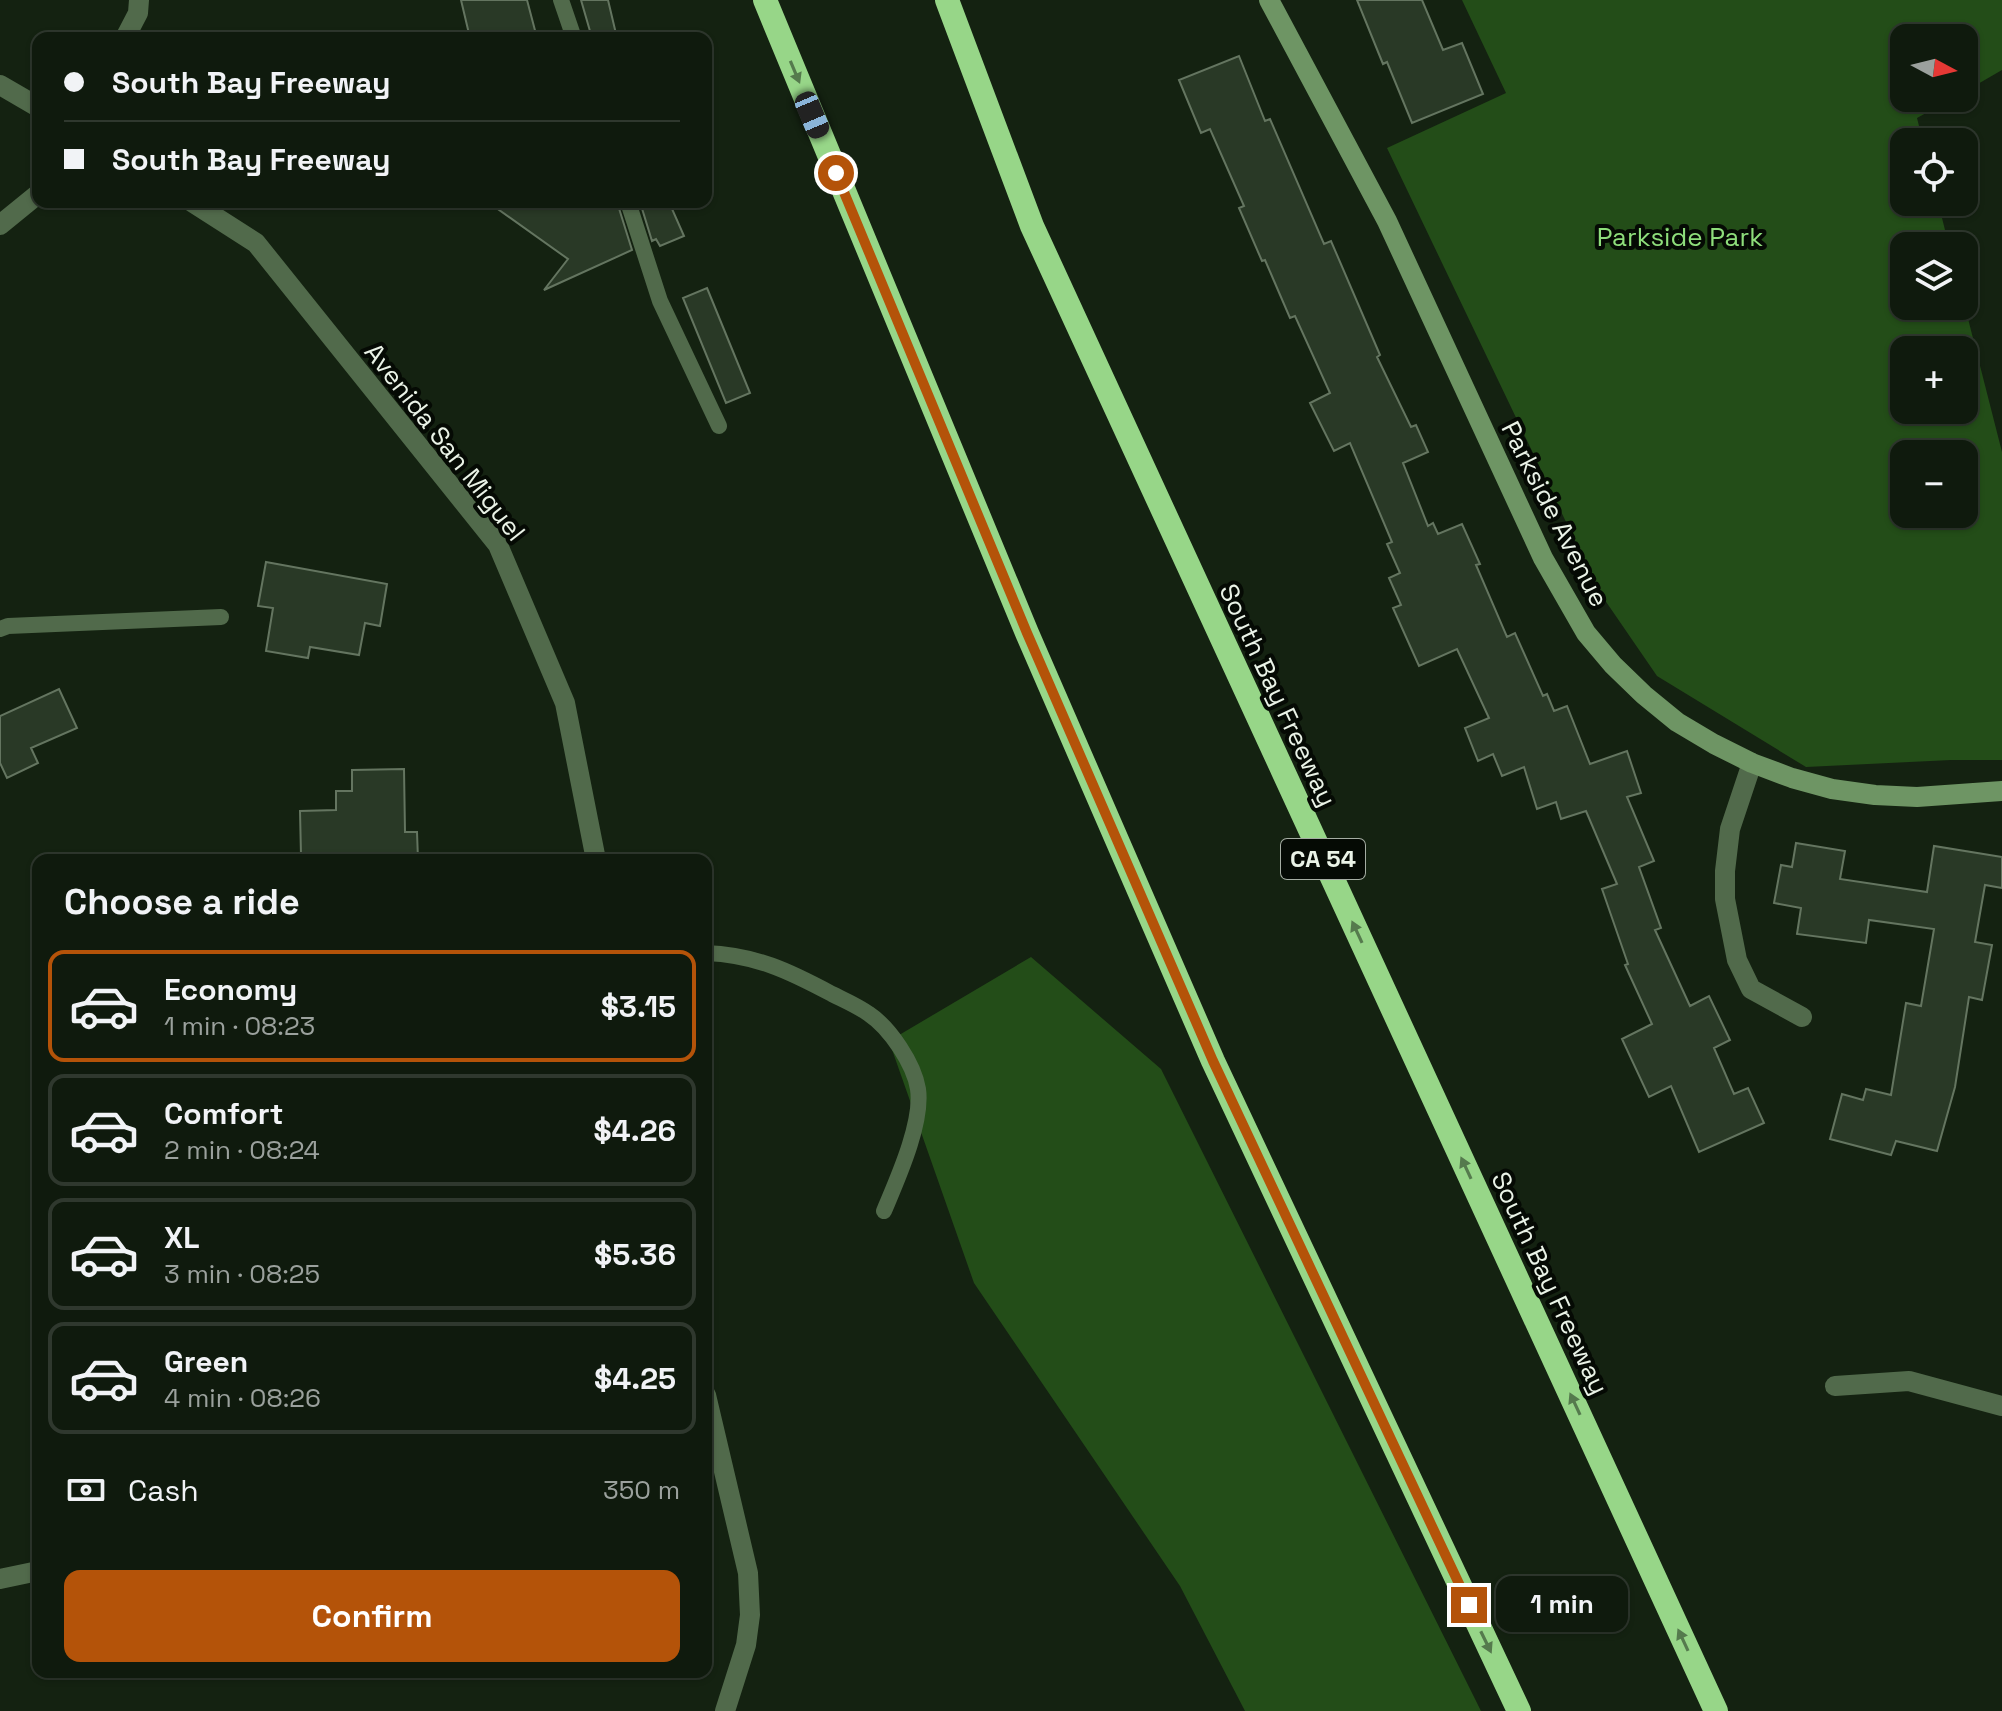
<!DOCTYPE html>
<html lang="en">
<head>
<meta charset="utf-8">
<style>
	body { margin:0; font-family:"Space Grotesk",sans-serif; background:#1d271b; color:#f1f3f6; height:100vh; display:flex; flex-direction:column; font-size:30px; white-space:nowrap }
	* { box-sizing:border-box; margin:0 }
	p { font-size:26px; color:#9ba19d }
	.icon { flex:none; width:44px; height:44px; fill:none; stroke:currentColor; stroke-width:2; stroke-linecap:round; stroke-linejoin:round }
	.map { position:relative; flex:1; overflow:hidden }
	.details { position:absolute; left:32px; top:854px; width:680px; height:824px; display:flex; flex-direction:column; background:#0f1a0d; border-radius:16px; box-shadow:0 2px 6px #0004,0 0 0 2px #2f382e }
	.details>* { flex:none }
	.top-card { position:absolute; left:32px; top:32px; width:680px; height:176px; border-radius:16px; box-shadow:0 2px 6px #0004,0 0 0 2px #2f382e; display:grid; align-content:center; height:176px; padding:0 32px; background:#0f1a0d }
	.needle { width:52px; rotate:97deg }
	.fabs { position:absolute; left:1890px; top:24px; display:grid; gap:16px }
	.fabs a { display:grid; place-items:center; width:88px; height:88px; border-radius:16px; background:#0f1a0d; box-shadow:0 2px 6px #0004,0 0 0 2px #2f382e; font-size:40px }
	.end { position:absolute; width:36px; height:36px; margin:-18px; border:10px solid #b45309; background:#fff; box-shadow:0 0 0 4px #fff }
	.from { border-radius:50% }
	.bubble { position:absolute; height:56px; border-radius:16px; background:#0f1a0d; box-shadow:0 2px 6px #0004,0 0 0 2px #2f382e; font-size:26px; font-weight:700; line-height:56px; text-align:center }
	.car { position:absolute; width:24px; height:48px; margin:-24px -12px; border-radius:10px; box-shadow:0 0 6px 2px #0007; background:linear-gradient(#222 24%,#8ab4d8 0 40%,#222 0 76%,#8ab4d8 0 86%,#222 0) }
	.top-card b { display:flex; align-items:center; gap:28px; height:76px; font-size:30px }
	.top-card b+b { border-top:2px solid #2f382e }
	.top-card i { width:20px; height:20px; background:#f1f3f6 }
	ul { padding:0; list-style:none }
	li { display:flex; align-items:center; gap:24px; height:112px; margin:0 16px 12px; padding:0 16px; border:4px solid #2f382e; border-radius:16px }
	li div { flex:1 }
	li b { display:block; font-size:30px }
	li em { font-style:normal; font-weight:700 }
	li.current { border-color:#b45309 }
	li>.icon { width:72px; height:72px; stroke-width:1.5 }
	h2 { padding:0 32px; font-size:36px; line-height:96px }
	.pay { display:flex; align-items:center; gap:20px; height:88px; padding:0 32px; font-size:30px }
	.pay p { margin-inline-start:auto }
	.action { display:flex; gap:16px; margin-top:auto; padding:16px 32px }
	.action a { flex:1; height:92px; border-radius:16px; background:#b45309; color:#fff; font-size:32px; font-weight:700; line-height:92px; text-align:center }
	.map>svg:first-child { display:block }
	.green { fill:#234d18; fill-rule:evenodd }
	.building { fill:#293926; stroke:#647560; stroke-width:2 }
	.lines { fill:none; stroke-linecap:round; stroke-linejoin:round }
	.service { stroke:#516a4b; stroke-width:16 }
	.minor { stroke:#516a4b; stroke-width:20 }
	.tertiary { stroke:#516a4b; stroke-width:20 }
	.secondary { stroke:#6e9564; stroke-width:20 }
	.motorway { stroke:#97d688; stroke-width:24 }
	.oneway { fill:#557a4d }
	.route { stroke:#b45309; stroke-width:10 }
	.labels { text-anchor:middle; stroke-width:8; stroke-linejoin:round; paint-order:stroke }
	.shield { fill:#050a04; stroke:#a5ada3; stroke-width:2 }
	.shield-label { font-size:24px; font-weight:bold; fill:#eaf3e7 }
	.park-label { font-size:26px; fill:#8ede7b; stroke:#050a04 }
	.street-label { font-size:26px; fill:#eaf3e7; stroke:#050a04 }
</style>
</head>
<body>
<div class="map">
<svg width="2002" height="1711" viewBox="0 0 2002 1711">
	<rect width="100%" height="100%" fill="#142211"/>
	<path class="green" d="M 1462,0 L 2002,0 L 2002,70 L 1964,92 L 1964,38 L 1904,38 L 1904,98 L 1953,98 L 1917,118 L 1923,142 L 1904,142 L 1904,202 L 1938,202 L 1949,246 L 1904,246 L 1904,306 L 1964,306 L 1964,303 L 2002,452 L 2002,760 L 1951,760 L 1806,767 L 1657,676 L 1600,593 L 1387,148 L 1506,93 ZM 1964,350 L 1964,410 L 1904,410 L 1904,350 ZM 1964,454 L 1964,514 L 1904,514 L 1904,454 Z
		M 1031,957 L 1161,1069 L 1481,1711 L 1245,1711 L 1180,1586 L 974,1283 L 889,1041 Z"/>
	<path class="building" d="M 461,0 L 527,0 L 537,38 L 470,38 Z
		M 581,0 L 608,0 L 617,38 L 592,38 Z
		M 1357,0 L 1422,0 L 1443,50 L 1462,43 L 1483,94 L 1412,123 L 1387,62 L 1383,64 Z
		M 1239,56 L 1265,121 L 1270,119 L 1324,244 L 1331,241 L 1380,355 L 1377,357 L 1411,427 L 1416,425 L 1428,452 L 1403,463 L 1428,526 L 1433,523 L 1438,534 L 1462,524 L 1480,564 L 1476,565 L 1507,637 L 1515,633 L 1543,696 L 1547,694 L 1554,711 L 1567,706 L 1590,764 L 1627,751 L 1641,793 L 1627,797 L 1654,861 L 1639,867 L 1661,928 L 1655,930 L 1690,1006 L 1709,996 L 1730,1040 L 1714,1048 L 1734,1094 L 1748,1088 L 1764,1123 L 1699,1152 L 1671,1086 L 1649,1097 L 1622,1039 L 1652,1024 L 1625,965 L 1628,964 L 1602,889 L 1617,884 L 1586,811 L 1561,819 L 1556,802 L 1537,809 L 1524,767 L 1502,776 L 1493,754 L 1478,761 L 1465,728 L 1489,718 L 1457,649 L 1419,666 L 1393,608 L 1401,605 L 1389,578 L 1400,573 L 1387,544 L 1392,542 L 1350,443 L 1334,451 L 1310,403 L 1330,393 L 1295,316 L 1290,318 L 1265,260 L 1262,261 L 1239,208 L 1244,206 L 1210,129 L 1201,133 L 1179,80 Z
		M 488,202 L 617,202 L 632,250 L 544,290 L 568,259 Z
		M 640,202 L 669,202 L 684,236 L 660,246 L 656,239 L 652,241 Z
		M 707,288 L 750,393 L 726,403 L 683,298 Z
		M 266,562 L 387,584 L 380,626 L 365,623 L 359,655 L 310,647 L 308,658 L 266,651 L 273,608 L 258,606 Z
		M 59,689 L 77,728 L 31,748 L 38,763 L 7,778 L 0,763 L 0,716 Z
		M 404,769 L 405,832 L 417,832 L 418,860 L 358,860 L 357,854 L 301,855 L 300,811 L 336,810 L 336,791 L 352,791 L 352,770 Z
		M 1796,843 L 1845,851 L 1840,879 L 1927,892 L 1934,846 L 2002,857 L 2002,888 L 1985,885 L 1975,942 L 1992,945 L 1982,1000 L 1969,997 L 1955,1087 L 1937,1151 L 1896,1141 L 1891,1155 L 1830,1139 L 1842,1094 L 1863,1100 L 1866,1089 L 1891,1095 L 1906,1003 L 1921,1006 L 1934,929 L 1869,920 L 1866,943 L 1797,934 L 1801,908 L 1774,903 L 1781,865 L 1792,867 Z"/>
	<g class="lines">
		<path class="service" d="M 561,0 L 574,38
			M 628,202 L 660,301 L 719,426
			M 0,629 L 8,626 L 221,617
			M 706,953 C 756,955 789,971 832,994 C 844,1000 858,1006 869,1014 C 890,1028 914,1064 918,1089 C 923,1123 897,1180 884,1211"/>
		<path class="minor" d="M 0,85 L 38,107
			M 192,202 L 256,243 L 498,545 L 565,703 L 596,860
			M 1752,763 L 1730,829 L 1725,871 L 1725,899 L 1737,960 L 1751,989 L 1802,1017
			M 1835,1386 L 1909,1381 L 2002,1406
			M 706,1395 L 748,1573 L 750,1615 L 746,1645 L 725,1711
			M 0,1579 L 38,1571"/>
		<path class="tertiary" d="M 125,38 L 138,13 L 139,0
			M 0,225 L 38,194"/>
		<path class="secondary" d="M 1269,0 L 1387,221 L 1543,558 L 1586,633 L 1613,665 L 1644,695 L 1677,722 L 1714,744 L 1752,763 L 1792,778 L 1832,789 L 1875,795 L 1917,797 L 2002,791"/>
		<path class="motorway" d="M 765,0 L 1027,633 L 1213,1061 L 1519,1711
			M 947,0 L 1032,226 L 1716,1711"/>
	</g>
	<defs><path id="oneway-solid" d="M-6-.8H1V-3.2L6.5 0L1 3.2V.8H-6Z" transform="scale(2)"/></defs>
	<g class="oneway">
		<use href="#oneway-solid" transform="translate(795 72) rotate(67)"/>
		<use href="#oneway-solid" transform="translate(1357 932) rotate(-115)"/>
		<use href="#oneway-solid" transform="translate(1466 1168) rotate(-115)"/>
		<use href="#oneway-solid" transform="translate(1575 1404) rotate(-115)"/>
		<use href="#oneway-solid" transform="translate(1683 1640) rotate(-115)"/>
		<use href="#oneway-solid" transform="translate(1486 1642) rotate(64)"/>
	</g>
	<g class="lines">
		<path class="route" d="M 836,173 L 1027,633 L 1213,1061 L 1469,1605"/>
	</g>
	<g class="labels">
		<rect class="shield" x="1281" y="839" width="84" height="40" rx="6"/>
		<g class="shield-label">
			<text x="1323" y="867">CA 54</text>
		</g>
		<g class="park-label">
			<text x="1680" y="246">Parkside Park</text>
		</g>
		<g class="street-label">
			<text transform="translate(445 442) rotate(52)" y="9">Avenida San Miguel</text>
			<text transform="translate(1555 514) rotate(63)" y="9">Parkside Avenue</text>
			<text transform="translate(1278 695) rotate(65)" y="9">South Bay Freeway</text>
			<text transform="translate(1550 1283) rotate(65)" y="9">South Bay Freeway</text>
		</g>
	</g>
</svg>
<div class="fabs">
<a><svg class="needle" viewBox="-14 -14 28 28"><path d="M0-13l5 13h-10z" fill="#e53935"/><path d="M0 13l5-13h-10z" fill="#9ba19d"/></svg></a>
<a><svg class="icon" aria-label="locate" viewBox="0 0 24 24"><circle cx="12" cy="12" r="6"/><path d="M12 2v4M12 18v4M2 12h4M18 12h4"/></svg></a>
<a><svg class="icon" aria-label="layers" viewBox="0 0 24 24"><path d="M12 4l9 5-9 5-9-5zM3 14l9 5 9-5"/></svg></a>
<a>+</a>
<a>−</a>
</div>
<i class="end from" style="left:836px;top:173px"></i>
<i class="end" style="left:1469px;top:1605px"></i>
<div class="bubble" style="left:1496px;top:1576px;width:132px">1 min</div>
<i class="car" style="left:812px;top:115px;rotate:157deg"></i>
<div class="top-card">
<b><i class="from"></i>South Bay Freeway</b>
<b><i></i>South Bay Freeway</b>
</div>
<section class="details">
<h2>Choose a ride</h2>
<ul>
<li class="current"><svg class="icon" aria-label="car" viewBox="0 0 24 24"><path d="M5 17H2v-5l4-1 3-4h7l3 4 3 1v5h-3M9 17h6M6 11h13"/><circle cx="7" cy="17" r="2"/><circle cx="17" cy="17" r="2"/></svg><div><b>Economy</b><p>1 min · 08:23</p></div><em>$3.15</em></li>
<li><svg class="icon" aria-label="car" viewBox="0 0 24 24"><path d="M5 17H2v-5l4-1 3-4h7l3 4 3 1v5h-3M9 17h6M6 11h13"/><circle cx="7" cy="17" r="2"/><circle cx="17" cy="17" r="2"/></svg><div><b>Comfort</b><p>2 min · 08:24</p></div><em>$4.26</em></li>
<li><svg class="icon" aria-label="car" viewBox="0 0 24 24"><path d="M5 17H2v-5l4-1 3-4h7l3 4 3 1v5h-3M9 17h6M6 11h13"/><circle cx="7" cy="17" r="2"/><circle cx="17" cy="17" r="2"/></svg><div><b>XL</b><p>3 min · 08:25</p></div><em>$5.36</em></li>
<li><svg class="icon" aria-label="car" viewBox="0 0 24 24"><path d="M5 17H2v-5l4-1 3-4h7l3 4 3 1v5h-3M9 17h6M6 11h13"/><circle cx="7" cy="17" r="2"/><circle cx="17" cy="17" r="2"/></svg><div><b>Green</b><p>4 min · 08:26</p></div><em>$4.25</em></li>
</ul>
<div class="pay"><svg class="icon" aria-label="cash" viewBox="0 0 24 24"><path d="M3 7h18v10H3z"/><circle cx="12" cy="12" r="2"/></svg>Cash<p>350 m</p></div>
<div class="action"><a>Confirm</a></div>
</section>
</div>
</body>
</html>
